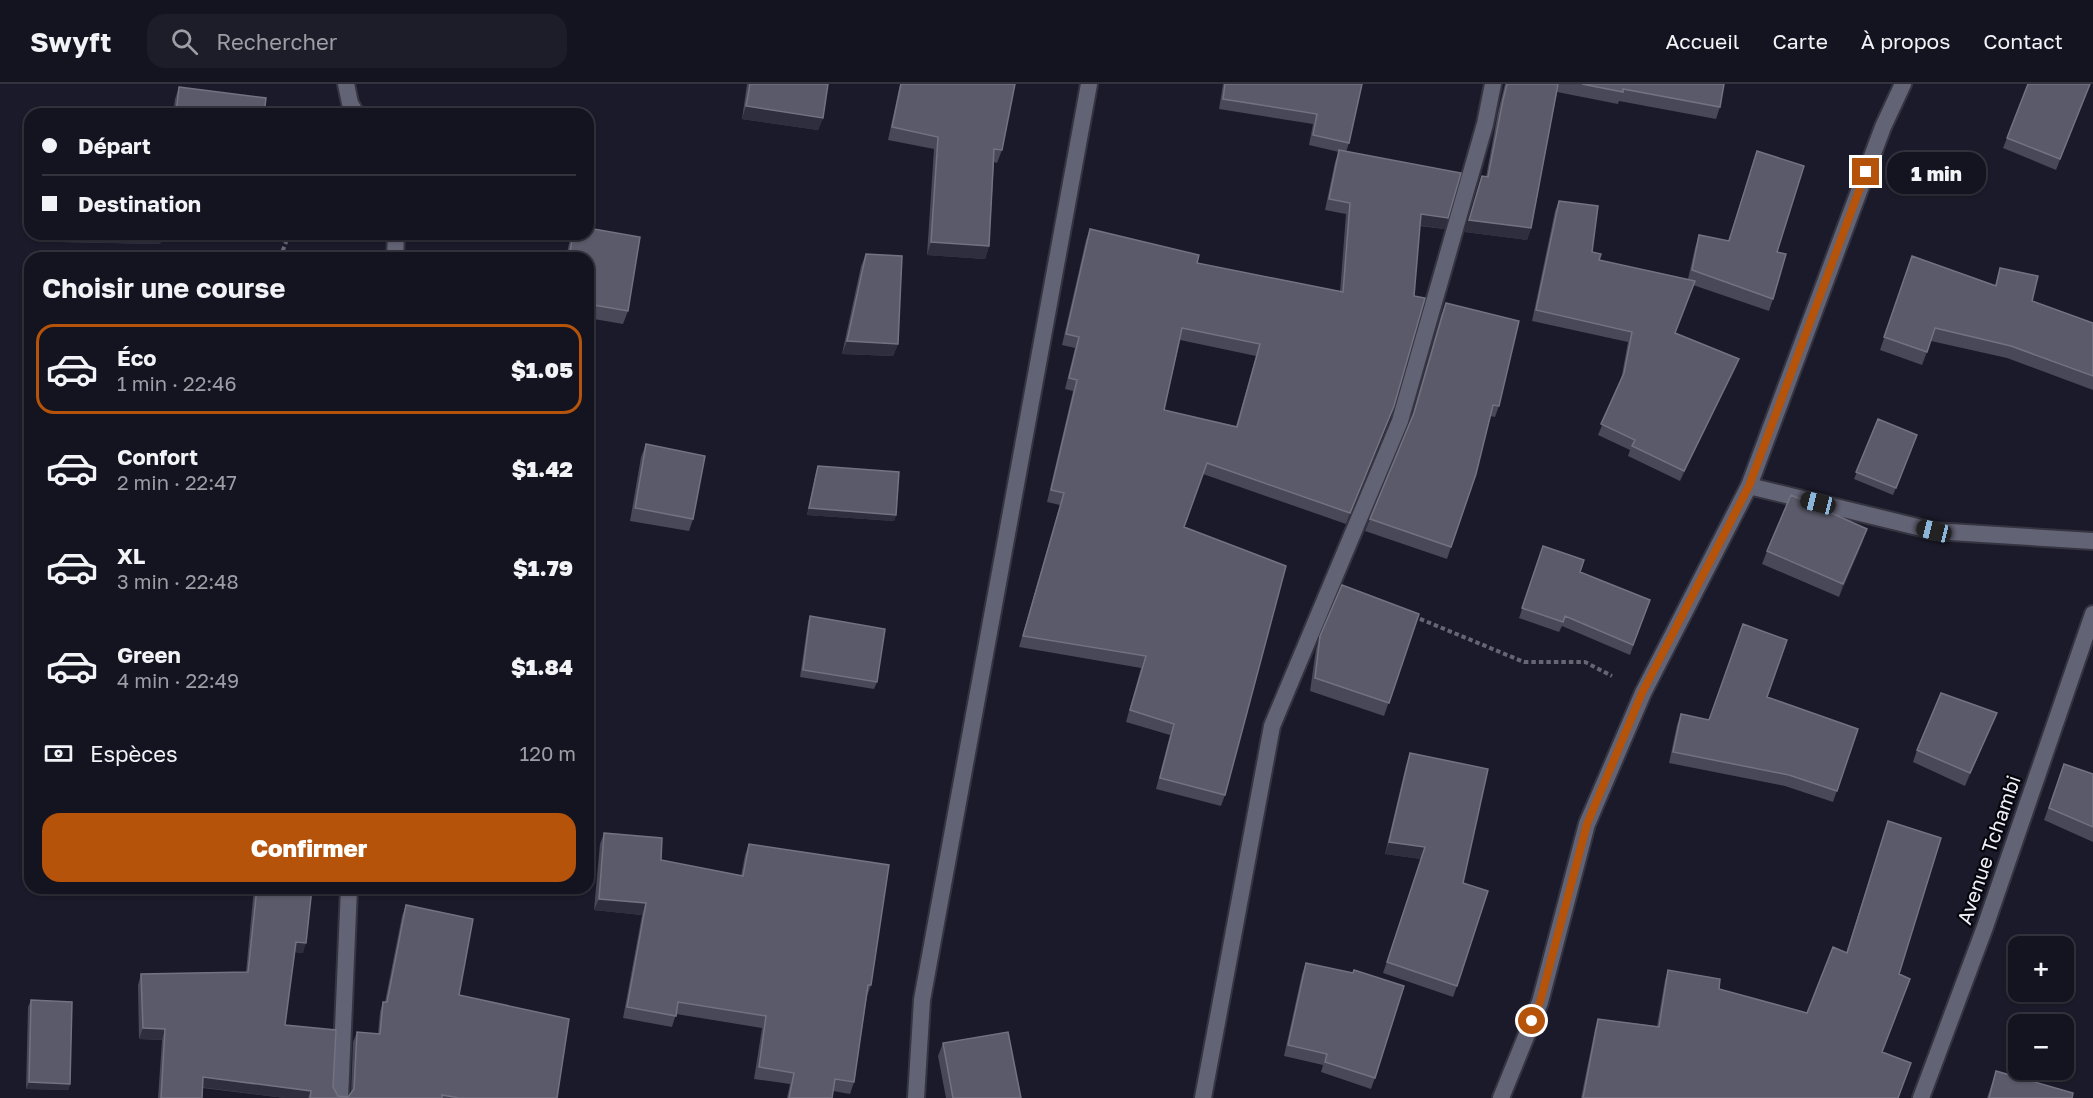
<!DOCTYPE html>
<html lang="fr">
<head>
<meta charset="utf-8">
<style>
	body { margin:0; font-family:"Golos Text",sans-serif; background:#1d1d29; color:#f1f3f6; height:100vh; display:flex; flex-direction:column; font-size:22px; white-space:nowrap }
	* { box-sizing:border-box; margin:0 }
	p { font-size:20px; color:#9d9ea5 }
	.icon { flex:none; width:33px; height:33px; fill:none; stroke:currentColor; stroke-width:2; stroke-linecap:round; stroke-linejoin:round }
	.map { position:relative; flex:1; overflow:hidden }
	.side { position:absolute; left:24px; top:168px; width:570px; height:642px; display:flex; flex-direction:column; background:#141420; border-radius:18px; box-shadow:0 2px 4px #0004,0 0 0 2px #33333e }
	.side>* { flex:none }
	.banner { position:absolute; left:24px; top:24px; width:570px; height:132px; border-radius:18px; box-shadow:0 2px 4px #0004,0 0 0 2px #33333e; display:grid; align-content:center; height:132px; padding:0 18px; background:#141420 }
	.fabs { position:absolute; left:2008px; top:852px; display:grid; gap:12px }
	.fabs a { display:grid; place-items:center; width:66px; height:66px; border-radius:12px; background:#141420; box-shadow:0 2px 4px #0004,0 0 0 2px #33333e; font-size:30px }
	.end { position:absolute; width:27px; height:27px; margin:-14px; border:8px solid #b45309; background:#fff; box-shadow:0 0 0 3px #fff }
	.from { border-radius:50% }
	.bubble { position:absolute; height:42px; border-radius:18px; background:#141420; box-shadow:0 2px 4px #0004,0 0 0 2px #33333e; font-size:20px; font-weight:800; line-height:42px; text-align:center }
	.car { position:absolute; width:18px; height:36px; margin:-18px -9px; border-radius:8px; box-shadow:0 0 4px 2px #0007; background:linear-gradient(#222 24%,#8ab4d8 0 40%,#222 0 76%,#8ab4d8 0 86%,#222 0) }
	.banner b { display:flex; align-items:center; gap:21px; height:57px; font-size:22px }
	.banner b+b { border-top:2px solid #33333e }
	.banner i { width:15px; height:15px; background:#f1f3f6 }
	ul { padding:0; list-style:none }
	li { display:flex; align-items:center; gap:18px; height:90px; margin:0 12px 9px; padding:0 6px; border:3px solid transparent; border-radius:18px }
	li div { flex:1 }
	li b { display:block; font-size:22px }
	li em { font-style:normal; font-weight:800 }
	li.on { border-color:#b45309 }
	li>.icon { width:54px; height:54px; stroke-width:1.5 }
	h2 { padding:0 18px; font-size:27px; line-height:72px }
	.pay { display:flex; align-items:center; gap:15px; height:66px; padding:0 18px; font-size:22px }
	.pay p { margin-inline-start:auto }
	.primary-button { display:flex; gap:12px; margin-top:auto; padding:12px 18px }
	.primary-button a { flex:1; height:69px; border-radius:18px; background:#b45309; color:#fff; font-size:24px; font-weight:800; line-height:69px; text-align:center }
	header { display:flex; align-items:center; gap:36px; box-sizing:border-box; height:84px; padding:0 30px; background:#141420; border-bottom:2px solid #33333e }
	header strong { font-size:28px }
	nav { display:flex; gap:33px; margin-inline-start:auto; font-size:21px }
	.search { width:420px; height:54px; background:#1d1d29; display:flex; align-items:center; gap:15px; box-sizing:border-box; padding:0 21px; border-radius:18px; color:#9d9ea5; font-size:22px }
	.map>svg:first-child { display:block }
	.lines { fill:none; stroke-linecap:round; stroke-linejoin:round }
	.minor-casing { stroke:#353441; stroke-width:20 }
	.path { stroke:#656574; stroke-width:4; stroke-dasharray:4.5 3; stroke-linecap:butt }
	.minor { stroke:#636376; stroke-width:16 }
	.wall { fill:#484858; fill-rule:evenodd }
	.shaded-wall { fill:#2e2e3e }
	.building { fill:#5a5a6a; stroke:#727281; stroke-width:1.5; fill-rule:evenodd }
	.route { stroke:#b45309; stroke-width:8 }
	.labels { text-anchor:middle; stroke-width:4.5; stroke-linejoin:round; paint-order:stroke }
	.street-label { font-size:20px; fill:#f1f1fc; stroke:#06060c }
</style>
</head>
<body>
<header>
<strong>Swyft</strong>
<div class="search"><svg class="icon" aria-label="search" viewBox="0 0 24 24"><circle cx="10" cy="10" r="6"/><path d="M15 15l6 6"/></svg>Rechercher</div>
<nav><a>Accueil</a><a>Carte</a><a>À propos</a><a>Contact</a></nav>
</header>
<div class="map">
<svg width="2093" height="1014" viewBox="0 0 2093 1014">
	<rect width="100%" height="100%" fill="#1a1a2a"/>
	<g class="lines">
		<g class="minor-casing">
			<path id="minor" d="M 346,0 L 350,19 L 356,30
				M 395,174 L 396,150
				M 1749,402 L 1934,447 L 2093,457
				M 340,1014 L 349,804
				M 916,1014 L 922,916 L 1089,0
				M 1203,1014 L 1272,642 L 1400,337 L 1485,40 L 1493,0
				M 1501,1014 L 1540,918 L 1587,740 L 1643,609 L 1749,402 L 1883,43 L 1903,0
				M 1921,1014 L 1985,843 L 2093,530"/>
		</g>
		<path class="path" d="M 280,174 L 289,150
			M 1413,532 L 1524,578 L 1585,578 L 1612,592"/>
		<use href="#minor" class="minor"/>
	</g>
	<path class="wall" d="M 747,0 L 828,0 L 823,34 L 818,46 L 742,35 Z
		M 900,0 L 1015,0 L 1002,66 L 997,79 L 994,78 L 989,162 L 985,175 L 927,171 L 934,65 L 888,56 Z
		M 1223,0 L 1362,0 L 1349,59 L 1346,68 L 1448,134 L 1444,145 L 1420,142 L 1394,322 L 1346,440 L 1203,390 L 1184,443 L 1225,711 L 1221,722 L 1156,705 L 1170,651 L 1126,638 L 1141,584 L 1019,563 L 1060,421 L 1047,418 L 1073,307 L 1065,305 L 1075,264 L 1062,261 L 1086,156 L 1090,145 L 1197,179 L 1340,208 L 1346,130 L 1325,126 L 1335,78 L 1339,68 L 1309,61 L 1313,40 L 1219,25 ZM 1180,256 L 1256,272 L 1236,342 L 1164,326 Z
		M 1505,0 L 1724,0 L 1720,23 L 1716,35 L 1619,17 L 1618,20 L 1557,8 L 1531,144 L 1527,156 L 1465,148 L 1482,92 L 1486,93 L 1498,28 Z
		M 2090,0 L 2056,86 L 2003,64 L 2007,54 Z
		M 179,3 L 264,30 L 173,30 L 175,15 Z
		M 1757,67 L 1777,168 L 1773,215 L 1769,227 L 1693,201 L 1675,249 L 1739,275 L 1735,285 L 1680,397 L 1628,372 L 1630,366 L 1598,351 L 1621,296 L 1628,258 L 1532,237 L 1555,127 L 1559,117 L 1592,168 L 1599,176 L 1688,195 L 1695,164 L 1699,151 L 1728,157 Z
		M 59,150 L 163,150 L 160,160 L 59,158 Z
		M 571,150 L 588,150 L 628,227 L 623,240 L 588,234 L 588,174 L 566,174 Z
		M 866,170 L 898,260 L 893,272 L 842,270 L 861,182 Z
		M 1912,172 L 1995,201 L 2000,184 L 2032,217 L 2093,239 L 2093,306 L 2007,274 L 1931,257 L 1922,281 L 1880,266 Z
		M 1446,219 L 1499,322 L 1495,333 L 1490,332 L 1476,390 L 1447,475 L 1365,447 L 1411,335 L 1441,231 Z
		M 1878,335 L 1917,351 L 1893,411 L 1854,395 Z
		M 646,360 L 693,435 L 689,447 L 630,437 L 641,373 Z
		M 818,382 L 896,431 L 894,437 L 807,431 L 816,388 Z
		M 1863,457 L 1839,513 L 1762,480 L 1767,467 Z
		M 1543,462 L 1580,488 L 1650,516 L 1630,571 L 1562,542 L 1559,548 L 1519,534 Z
		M 1419,530 L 1384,632 L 1310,607 L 1316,565 L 1320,552 Z
		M 810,532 L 877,598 L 874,605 L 800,593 L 808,538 Z
		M 1767,613 L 1858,645 L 1833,718 L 1785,702 L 1669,679 L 1677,641 L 1681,630 L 1709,636 Z
		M 1992,641 L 1965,702 L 1913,678 L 1917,666 Z
		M 1410,669 L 1463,799 L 1457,902 L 1453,913 L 1383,889 L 1421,775 L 1385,770 L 1406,681 Z
		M 2064,680 L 2093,690 L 2093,758 L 2044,736 Z
		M 1888,737 L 1899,890 L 1882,968 L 1898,1014 L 1581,1014 L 1595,945 L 1598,935 L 1657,942 L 1665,896 L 1668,886 L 1719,905 L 1807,929 L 1846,869 Z
		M 604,749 L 661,776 L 741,792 L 745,771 L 749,760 L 871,901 L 867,912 L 854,998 L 850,1010 L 833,1007 L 832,1014 L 787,1014 L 790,1000 L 754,995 L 762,944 L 676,930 L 672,943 L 623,934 L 642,831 L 594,826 L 600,760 Z
		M 254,804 L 312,804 L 303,869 L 295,868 L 285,941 L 333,1003 L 338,1012 L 348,1013 L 351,1010 L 353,958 L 357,948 L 378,950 L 380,928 L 383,918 L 385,918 L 402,832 L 406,821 L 459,911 L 557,1014 L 285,1014 L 203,1004 L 202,1014 L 158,1014 L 162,956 L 139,955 L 138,901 L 141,890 L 246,888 Z
		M 1306,879 L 1375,994 L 1371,1005 L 1321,988 L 1323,981 L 1284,972 L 1302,890 Z
		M 31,916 L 70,1000 L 68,1006 L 26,1005 L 28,923 Z
		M 943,959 L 1021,1014 L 946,1014 L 938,972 Z
		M 1996,987 L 2072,1014 L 1987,1014 Z"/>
	<path class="shaded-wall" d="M 746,22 L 823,34 L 818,46 L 742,35 Z
		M 1421,130 L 1448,134 L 1444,145 L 1417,141 Z
		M 1469,136 L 1531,144 L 1527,156 L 1465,148 Z
		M 62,150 L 163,150 L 160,160 L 59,158 Z
		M 931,158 L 989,162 L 985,175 L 927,171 Z
		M 847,257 L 898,260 L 893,272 L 842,270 Z
		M 1739,275 L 1735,285 L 1680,397 L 1684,387 Z
		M 1394,322 L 1390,334 L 1346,440 L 1350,429 Z
		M 809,424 L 896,431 L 894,437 L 807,431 Z
		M 1867,445 L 1863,457 L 1839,513 L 1843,500 Z
		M 1997,629 L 1992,641 L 1965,702 L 1970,689 Z
		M 1389,758 L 1425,763 L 1421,775 L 1385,770 Z
		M 599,815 L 646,819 L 642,831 L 594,826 Z
		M 296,858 L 306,859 L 303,869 L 293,868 Z
		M 143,944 L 165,945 L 162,956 L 139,955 Z
		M 203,993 L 311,1007 L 308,1014 L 285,1014 L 200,1003 Z
		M 29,998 L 70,1000 L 68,1006 L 26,1005 Z"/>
	<path class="building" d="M 750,0 L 828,0 L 823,34 L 746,22 Z
		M 901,0 L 1015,0 L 1002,66 L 994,65 L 989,162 L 931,158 L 938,53 L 892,43 Z
		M 1225,0 L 1362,0 L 1349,59 L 1313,51 L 1317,30 L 1223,15 Z
		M 1507,0 L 1558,0 L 1531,144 L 1469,136 L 1482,92 L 1488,93 L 1503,16 Z
		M 1582,0 L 1724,0 L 1720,23 L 1623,5 L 1623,8 Z
		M 2028,0 L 2090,0 L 2060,75 L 2007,54 Z
		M 179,3 L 266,14 L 264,30 L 176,30 Z
		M 1339,66 L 1461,89 L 1448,134 L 1421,130 L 1414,212 L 1425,214 L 1394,322 L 1350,429 L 1207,379 L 1184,443 L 1286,482 L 1225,711 L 1160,694 L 1174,640 L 1130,626 L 1146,572 L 1023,552 L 1064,409 L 1051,406 L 1077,296 L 1069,294 L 1079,253 L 1066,250 L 1090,145 L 1199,171 L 1197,179 L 1343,208 L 1350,119 L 1329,115 ZM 1182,244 L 1260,260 L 1237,343 L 1164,326 Z
		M 1757,67 L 1804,82 L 1777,168 L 1786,170 L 1773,215 L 1692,186 L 1699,151 L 1729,157 Z
		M 1559,117 L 1598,122 L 1592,168 L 1601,170 L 1599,176 L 1695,197 L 1675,249 L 1739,275 L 1684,387 L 1632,362 L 1635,356 L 1601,340 L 1624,289 L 1632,248 L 1536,226 Z
		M 588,144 L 640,153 L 628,227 L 588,220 L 588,174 L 569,174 L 573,150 L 588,150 Z
		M 866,170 L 902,172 L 898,260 L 847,257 Z
		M 1912,172 L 1996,202 L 2000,184 L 2038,192 L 2032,217 L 2093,239 L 2093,292 L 2011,262 L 1935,244 L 1927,268 L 1884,253 Z
		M 1446,219 L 1519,237 L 1499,322 L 1493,321 L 1476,390 L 1451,463 L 1370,435 L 1414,329 Z
		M 1878,335 L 1917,351 L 1896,404 L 1856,388 Z
		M 646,360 L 705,372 L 693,435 L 635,424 Z
		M 818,382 L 899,388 L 896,431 L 809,424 Z
		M 1791,411 L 1867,445 L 1843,500 L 1767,467 Z
		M 1543,462 L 1584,476 L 1580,488 L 1650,516 L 1633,561 L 1565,532 L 1563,538 L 1522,524 Z
		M 1342,501 L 1419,530 L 1389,619 L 1315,594 L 1320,552 Z
		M 810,532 L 885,545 L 877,598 L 803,586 Z
		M 1743,540 L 1787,556 L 1767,613 L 1858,645 L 1837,707 L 1789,691 L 1673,668 L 1681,630 L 1709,636 Z
		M 1941,609 L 1997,629 L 1970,689 L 1917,666 Z
		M 1410,669 L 1488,685 L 1463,799 L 1488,807 L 1457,902 L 1387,878 L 1425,763 L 1389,758 Z
		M 2064,680 L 2093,690 L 2093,743 L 2049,724 Z
		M 1888,737 L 1941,754 L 1899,890 L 1910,895 L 1882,968 L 1911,979 L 1898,1014 L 1583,1014 L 1598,935 L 1659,943 L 1668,886 L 1720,895 L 1719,905 L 1807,929 L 1833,863 L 1847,869 Z
		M 604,749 L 662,754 L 661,776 L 743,792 L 749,760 L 889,781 L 871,901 L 868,901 L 854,998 L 835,995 L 832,1014 L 789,1014 L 794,989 L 759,983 L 766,932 L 678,918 L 676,932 L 627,923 L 646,819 L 599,815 Z
		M 257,804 L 312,804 L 306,859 L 296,858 L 285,941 L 336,946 L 333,1003 L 338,1012 L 348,1013 L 354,1005 L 357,948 L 380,950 L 383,918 L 387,918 L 406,821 L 473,835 L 459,911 L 569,935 L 557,1014 L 459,1014 L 442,1011 L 442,1014 L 310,1014 L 311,1007 L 203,993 L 202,1014 L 161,1014 L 165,945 L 143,944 L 141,890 L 248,888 Z
		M 1306,879 L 1353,889 L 1354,886 L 1404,902 L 1375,994 L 1325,978 L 1327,970 L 1288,961 Z
		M 31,916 L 72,918 L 70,1000 L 29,998 Z
		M 1008,948 L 1021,1014 L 953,1014 L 943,959 Z
		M 1996,987 L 2073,1009 L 2072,1014 L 1989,1014 Z"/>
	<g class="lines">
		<path class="route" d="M 1532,937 L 1540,918 L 1587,740 L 1642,609 L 1749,402 L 1866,88"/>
	</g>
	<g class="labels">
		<g class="street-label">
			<text transform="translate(1989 766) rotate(-71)" y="7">Avenue Tchambi</text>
		</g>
	</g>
</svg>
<div class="fabs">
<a>+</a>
<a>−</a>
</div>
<i class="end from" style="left:1532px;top:937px"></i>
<i class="end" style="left:1866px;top:88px"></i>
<div class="bubble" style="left:1887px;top:68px;width:99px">1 min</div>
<i class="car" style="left:1818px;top:419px;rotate:284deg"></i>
<i class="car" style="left:1934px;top:447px;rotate:284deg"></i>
<div class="banner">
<b><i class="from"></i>Départ</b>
<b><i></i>Destination</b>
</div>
<section class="side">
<h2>Choisir une course</h2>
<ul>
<li class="on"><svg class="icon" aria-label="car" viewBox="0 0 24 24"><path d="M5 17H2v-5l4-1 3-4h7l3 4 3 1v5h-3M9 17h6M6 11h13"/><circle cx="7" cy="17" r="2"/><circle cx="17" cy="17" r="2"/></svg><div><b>Éco</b><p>1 min · 22:46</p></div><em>$1.05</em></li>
<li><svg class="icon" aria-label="car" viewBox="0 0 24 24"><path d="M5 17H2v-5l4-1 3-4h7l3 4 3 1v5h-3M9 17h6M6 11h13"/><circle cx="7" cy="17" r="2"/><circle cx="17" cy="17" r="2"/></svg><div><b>Confort</b><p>2 min · 22:47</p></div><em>$1.42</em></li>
<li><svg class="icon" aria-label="car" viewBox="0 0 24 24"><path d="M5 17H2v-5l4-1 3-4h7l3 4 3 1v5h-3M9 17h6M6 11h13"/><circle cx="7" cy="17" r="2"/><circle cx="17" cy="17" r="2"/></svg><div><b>XL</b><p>3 min · 22:48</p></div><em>$1.79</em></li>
<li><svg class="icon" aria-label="car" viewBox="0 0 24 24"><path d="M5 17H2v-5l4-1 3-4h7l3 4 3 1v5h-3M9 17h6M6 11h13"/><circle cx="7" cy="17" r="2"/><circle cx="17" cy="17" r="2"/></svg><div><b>Green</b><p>4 min · 22:49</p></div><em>$1.84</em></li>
</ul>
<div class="pay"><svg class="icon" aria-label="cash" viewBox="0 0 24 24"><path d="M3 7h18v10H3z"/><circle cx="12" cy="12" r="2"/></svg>Espèces<p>120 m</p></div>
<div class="primary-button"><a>Confirmer</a></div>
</section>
</div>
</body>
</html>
